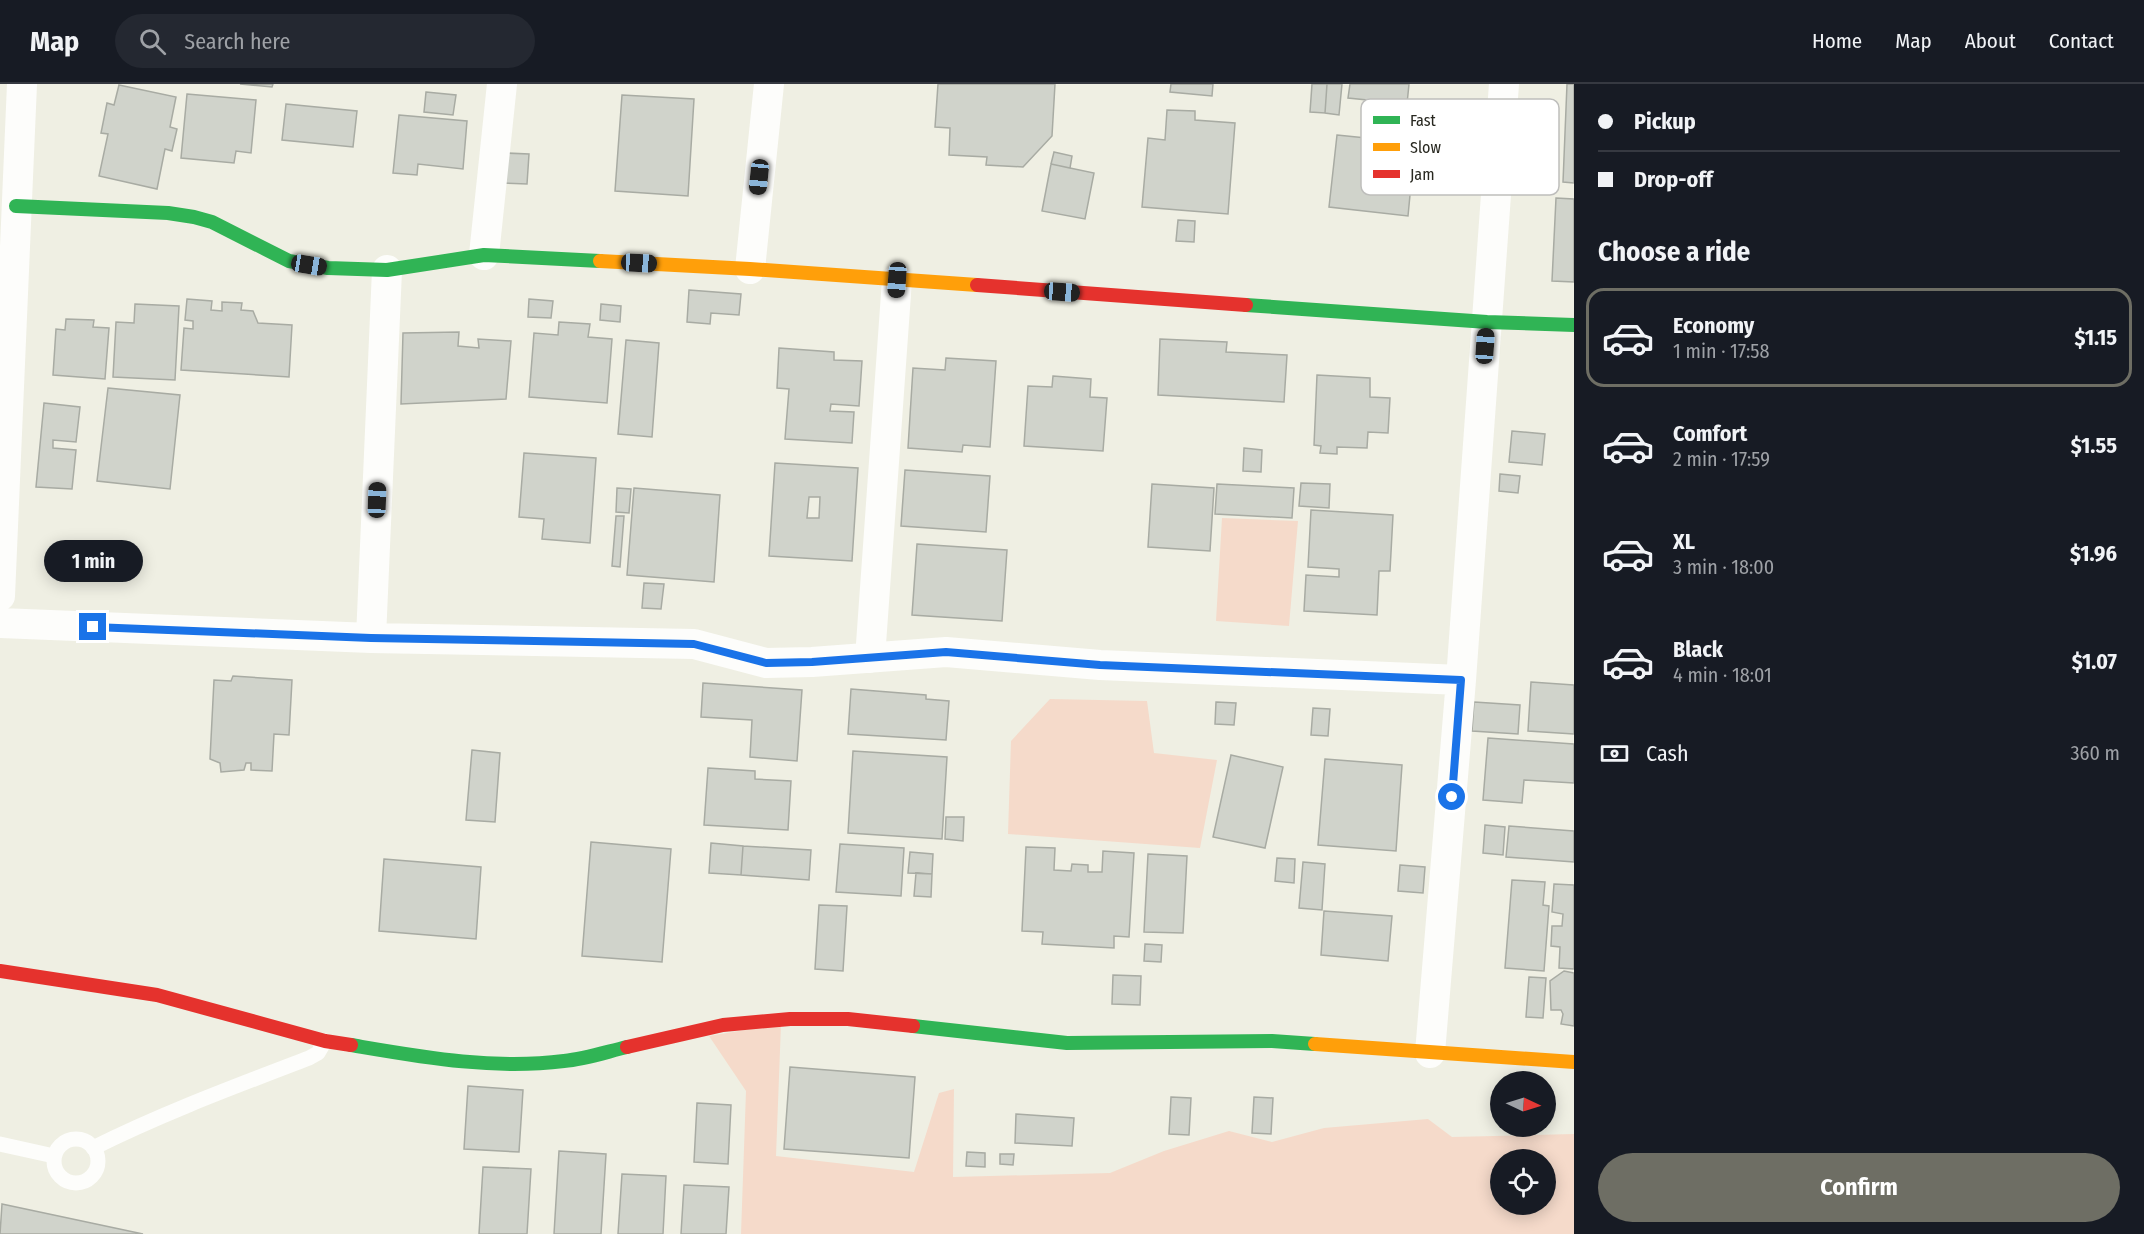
<!DOCTYPE html>
<html lang="en">
<head>
<meta charset="utf-8">
<style>
	body { margin:0; font-family:"Fira Sans Condensed",sans-serif; background:#242831; color:#f1f3f6; height:100vh; display:flex; flex-direction:column; font-size:22px; white-space:nowrap }
	* { box-sizing:border-box; margin:0 }
	p { font-size:20px; color:#9ea1a6 }
	.icon { flex:none; width:33px; height:33px; fill:none; stroke:currentColor; stroke-width:2; stroke-linecap:round; stroke-linejoin:round }
	.map { position:relative; flex:1; overflow:hidden }
	.details { display:flex; flex-direction:column; background:#171b24; width:570px }
	.details>* { flex:none }
	.top-card { display:grid; align-content:center; height:132px; padding:0 24px; background:#171b24 }
	.needle { width:39px; rotate:94deg }
	.controls { position:absolute; left:1490px; top:987px; display:grid; gap:12px }
	.controls a { display:grid; place-items:center; width:66px; height:66px; border-radius:50%; background:#171b24; box-shadow:0 3px 15px #0003; font-size:30px }
	.end { position:absolute; width:27px; height:27px; margin:-14px; border:8px solid #1a73e8; background:#fff; box-shadow:0 0 0 3px #fff }
	.from { border-radius:50% }
	.bubble { position:absolute; height:42px; border-radius:21px; background:#171b24; box-shadow:0 3px 15px #0003; font-size:20px; font-weight:700; line-height:42px; text-align:center }
	.car { position:absolute; width:18px; height:36px; margin:-18px -9px; border-radius:8px; box-shadow:0 0 4px 2px #0007; background:linear-gradient(#222 24%,#8ab4d8 0 40%,#222 0 76%,#8ab4d8 0 86%,#222 0) }
	.top-card b { display:flex; align-items:center; gap:21px; height:57px; font-size:22px }
	.top-card b+b { border-top:2px solid #363941 }
	.top-card i { width:15px; height:15px; background:#f1f3f6 }
	ul { padding:0; list-style:none }
	li { display:flex; align-items:center; gap:18px; height:99px; margin:0 12px 9px; padding:0 12px; border:3px solid transparent; border-radius:18px }
	li div { flex:1 }
	li b { display:block; font-size:22px }
	li em { font-style:normal; font-weight:700 }
	li.current { border-color:#6e6e64 }
	li>.icon { width:54px; height:54px; stroke-width:1.5 }
	h2 { padding:0 24px; font-size:27px; line-height:72px }
	.pay { display:flex; align-items:center; gap:15px; height:66px; padding:0 24px; font-size:22px }
	.pay p { margin-inline-start:auto }
	.action { display:flex; gap:12px; margin-top:auto; padding:12px 24px }
	.action a { flex:1; height:69px; border-radius:36px; background:#6e6e64; color:#fff; font-size:24px; font-weight:700; line-height:69px; text-align:center }
	header { display:flex; align-items:center; gap:36px; box-sizing:border-box; height:84px; padding:0 30px; background:#171b24; border-bottom:2px solid #363941 }
	header strong { font-size:28px }
	nav { display:flex; gap:33px; margin-inline-start:auto; font-size:21px }
	.search { width:420px; height:54px; background:#242831; display:flex; align-items:center; gap:15px; box-sizing:border-box; padding:0 21px; border-radius:33px; color:#9ea1a6; font-size:22px }
	main { display:flex; flex:1; min-height:0 }
	.map>svg:first-child { display:block }
	.green { fill:#f5daca; fill-rule:evenodd }
	.building { fill:#d0d3cb; stroke:#a8aba3; stroke-width:1.5; fill-rule:evenodd }
	.lines { fill:none; stroke-linecap:round; stroke-linejoin:round }
	.lane { stroke:#fdfdfb; stroke-width:15 }
	.street { stroke:#fdfdfb; stroke-width:30 }
	.fast { stroke:#30b455; stroke-width:14 }
	.slow { stroke:#ff9f0a; stroke-width:14 }
	.jam { stroke:#e5322d; stroke-width:14 }
	.route { stroke:#1a73e8; stroke-width:8 }
	.key { fill:#fff; stroke:#bebebc; stroke-width:1.5 }
	.key-label { font-size:16px; fill:#282820 }
</style>
</head>
<body>
<header>
<strong>Map</strong>
<div class="search"><svg class="icon" aria-label="search" viewBox="0 0 24 24"><circle cx="10" cy="10" r="6"/><path d="M15 15l6 6"/></svg>Search here</div>
<nav><a>Home</a><a>Map</a><a>About</a><a>Contact</a></nav>
</header>
<main>
<div class="map">
<svg width="1574" height="1150" viewBox="0 0 1574 1150">
	<rect width="100%" height="100%" fill="#efefe3"/>
	<path class="green" d="M 1222,434 L 1298,437 L 1289,542 L 1216,537 Z
		M 1050,615 L 1147,617 L 1154,669 L 1217,676 L 1200,764 L 1008,750 L 1011,657 Z
		M 781,940 L 776,1072 L 914,1088 L 939,1009 L 954,1005 L 953,1093 L 1110,1089 L 1164,1067 L 1229,1047 L 1272,1058 L 1324,1044 L 1428,1035 L 1452,1053 L 1574,1050 L 1574,1150 L 741,1150 L 746,1007 L 709,952 ZM 1500,1076 L 1545,1076 L 1545,1120 L 1500,1120 Z"/>
	<path class="building" d="M 240,0 L 273,0 L 272,3 Z
		M 938,0 L 1055,0 L 1052,52 L 1023,83 L 986,81 L 987,73 L 949,71 L 950,44 L 935,43 Z
		M 1171,0 L 1213,0 L 1212,12 L 1170,8 Z
		M 1312,0 L 1327,0 L 1325,29 L 1310,28 Z
		M 1327,0 L 1342,0 L 1339,31 L 1325,29 Z
		M 1350,0 L 1409,0 L 1407,20 L 1348,14 Z
		M 1567,0 L 1574,0 L 1574,99 L 1563,98 Z
		M 119,1 L 176,13 L 170,43 L 177,45 L 172,67 L 165,65 L 157,105 L 99,92 L 108,50 L 101,49 L 107,19 L 114,21 Z
		M 426,8 L 456,11 L 453,31 L 424,28 Z
		M 187,10 L 256,16 L 251,69 L 236,67 L 234,79 L 181,74 Z
		M 622,11 L 694,15 L 688,112 L 615,107 Z
		M 286,20 L 357,27 L 353,63 L 282,56 Z
		M 1167,26 L 1195,27 L 1195,36 L 1235,39 L 1228,130 L 1142,123 L 1148,54 L 1165,56 Z
		M 399,31 L 467,37 L 463,85 L 418,80 L 417,91 L 393,89 Z
		M 1337,51 L 1415,59 L 1408,132 L 1329,123 ZM 1363,85 L 1377,87 L 1376,97 L 1362,96 Z
		M 1054,68 L 1072,72 L 1070,84 L 1051,80 Z
		M 505,69 L 529,70 L 527,100 L 504,99 Z
		M 1051,80 L 1094,89 L 1085,135 L 1042,127 Z
		M 1556,114 L 1574,115 L 1574,198 L 1552,197 Z
		M 1178,136 L 1195,137 L 1194,158 L 1176,157 Z
		M 689,206 L 741,210 L 739,231 L 711,229 L 710,240 L 687,238 Z
		M 187,215 L 212,217 L 211,226 L 222,227 L 222,218 L 242,219 L 241,226 L 253,227 L 258,239 L 292,241 L 289,293 L 181,286 L 184,244 L 193,245 L 193,237 L 185,236 Z
		M 529,215 L 553,217 L 551,234 L 528,233 Z
		M 135,220 L 179,222 L 175,296 L 113,293 L 116,238 L 134,239 Z
		M 601,220 L 621,222 L 620,238 L 600,236 Z
		M 66,235 L 94,236 L 93,243 L 109,244 L 105,295 L 53,291 L 56,245 L 65,246 Z
		M 559,238 L 590,240 L 588,253 L 612,255 L 607,319 L 529,313 L 534,249 L 558,251 Z
		M 459,248 L 458,262 L 479,264 L 478,255 L 511,257 L 506,315 L 401,320 L 403,249 Z
		M 1160,255 L 1227,258 L 1226,268 L 1287,271 L 1284,318 L 1158,311 Z
		M 626,256 L 659,259 L 652,353 L 618,350 Z
		M 779,264 L 834,268 L 834,276 L 862,277 L 859,322 L 831,320 L 830,327 L 854,328 L 852,359 L 785,355 L 789,305 L 777,304 Z
		M 946,274 L 996,277 L 990,363 L 963,361 L 962,368 L 908,364 L 913,284 L 945,286 Z
		M 1317,291 L 1370,294 L 1370,313 L 1390,314 L 1388,349 L 1368,348 L 1367,364 L 1337,363 L 1337,370 L 1320,369 L 1321,362 L 1314,361 Z
		M 1053,292 L 1091,295 L 1090,313 L 1107,314 L 1103,367 L 1024,362 L 1028,302 L 1052,303 Z
		M 108,304 L 180,311 L 170,405 L 97,397 Z
		M 44,319 L 80,323 L 76,358 L 53,356 L 53,364 L 76,366 L 72,405 L 36,403 Z
		M 1512,347 L 1545,350 L 1542,381 L 1509,378 Z
		M 1244,364 L 1262,366 L 1261,388 L 1243,387 Z
		M 524,369 L 596,374 L 590,459 L 542,455 L 544,435 L 519,433 Z
		M 775,379 L 858,384 L 852,477 L 769,472 ZM 809,413 L 820,413 L 819,434 L 807,434 Z
		M 905,386 L 990,392 L 986,448 L 901,442 Z
		M 1500,390 L 1520,392 L 1518,409 L 1499,407 Z
		M 1301,399 L 1330,400 L 1329,424 L 1299,422 Z
		M 1152,400 L 1214,404 L 1210,467 L 1148,463 Z
		M 1217,400 L 1294,404 L 1292,434 L 1215,430 Z
		M 617,404 L 631,405 L 629,429 L 616,428 Z
		M 634,404 L 720,411 L 714,498 L 627,491 Z
		M 1311,426 L 1393,431 L 1390,487 L 1379,487 L 1377,531 L 1304,527 L 1306,491 L 1339,493 L 1339,485 L 1308,483 Z
		M 616,432 L 624,432 L 620,483 L 612,482 Z
		M 917,460 L 1007,466 L 1002,537 L 912,531 Z
		M 644,499 L 664,500 L 661,525 L 642,524 Z
		M 233,592 L 292,596 L 289,651 L 274,650 L 272,687 L 251,686 L 251,679 L 246,679 L 244,686 L 221,688 L 220,679 L 210,675 L 214,596 L 231,597 Z
		M 1531,598 L 1574,601 L 1574,650 L 1528,647 Z
		M 703,599 L 802,606 L 797,677 L 750,673 L 752,636 L 701,633 Z
		M 851,605 L 926,611 L 926,615 L 949,617 L 946,656 L 848,650 Z
		M 1216,618 L 1236,619 L 1234,641 L 1215,640 Z
		M 1474,618 L 1520,621 L 1518,650 L 1472,647 Z
		M 1313,624 L 1330,625 L 1328,652 L 1311,651 Z
		M 1488,654 L 1574,660 L 1574,699 L 1524,696 L 1522,719 L 1483,716 Z
		M 472,666 L 500,669 L 495,738 L 466,736 Z
		M 853,667 L 947,673 L 942,755 L 848,749 Z
		M 1231,671 L 1283,683 L 1265,764 L 1213,753 Z
		M 1325,675 L 1402,681 L 1396,767 L 1318,761 Z
		M 708,684 L 755,687 L 755,695 L 791,697 L 788,746 L 704,741 Z
		M 946,733 L 964,733 L 963,757 L 945,755 Z
		M 1485,741 L 1505,743 L 1503,771 L 1483,769 Z
		M 1509,742 L 1574,747 L 1574,778 L 1506,773 Z
		M 591,758 L 671,765 L 662,878 L 582,872 Z
		M 711,759 L 743,762 L 741,791 L 709,789 Z
		M 840,760 L 904,764 L 901,812 L 836,808 Z
		M 743,762 L 811,766 L 809,796 L 741,791 Z
		M 1026,763 L 1055,764 L 1054,786 L 1071,787 L 1072,780 L 1088,781 L 1088,788 L 1102,788 L 1103,767 L 1134,769 L 1129,853 L 1114,852 L 1114,864 L 1042,860 L 1043,848 L 1022,847 Z
		M 910,768 L 933,770 L 932,790 L 908,789 Z
		M 1148,770 L 1187,772 L 1183,849 L 1144,848 Z
		M 1277,774 L 1295,775 L 1294,799 L 1275,797 Z
		M 384,775 L 481,783 L 476,855 L 379,847 Z
		M 1303,778 L 1325,780 L 1322,826 L 1299,824 Z
		M 1400,781 L 1425,783 L 1423,809 L 1398,807 Z
		M 916,789 L 932,790 L 931,813 L 914,812 Z
		M 1512,796 L 1545,798 L 1543,821 L 1549,822 L 1544,887 L 1505,884 Z
		M 1554,800 L 1574,801 L 1574,885 L 1559,884 L 1560,863 L 1551,862 L 1552,842 L 1562,842 L 1563,830 L 1552,828 Z
		M 819,821 L 847,822 L 843,887 L 815,885 Z
		M 1324,827 L 1392,832 L 1388,877 L 1321,871 Z
		M 1145,860 L 1162,861 L 1161,878 L 1144,877 Z
		M 1564,887 L 1574,889 L 1574,942 L 1561,940 L 1563,930 L 1561,926 L 1551,926 L 1550,897 Z
		M 1113,891 L 1141,892 L 1140,921 L 1112,920 Z
		M 1529,893 L 1546,894 L 1543,934 L 1526,933 Z
		M 790,983 L 915,993 L 909,1074 L 784,1065 Z
		M 468,1002 L 523,1006 L 519,1068 L 464,1065 Z
		M 1171,1013 L 1191,1014 L 1189,1051 L 1169,1050 Z
		M 1254,1013 L 1273,1014 L 1271,1050 L 1252,1049 Z
		M 697,1019 L 731,1021 L 728,1080 L 694,1078 Z
		M 1016,1030 L 1074,1034 L 1072,1062 L 1015,1059 Z
		M 559,1067 L 606,1070 L 601,1150 L 554,1150 Z
		M 967,1068 L 985,1069 L 985,1083 L 966,1082 Z
		M 1000,1070 L 1014,1070 L 1013,1081 L 1000,1080 Z
		M 483,1083 L 531,1085 L 527,1150 L 479,1150 Z
		M 622,1090 L 666,1092 L 663,1150 L 618,1150 Z
		M 684,1101 L 729,1103 L 726,1150 L 681,1150 Z
		M 2,1120 L 143,1150 L 0,1150 Z"/>
	<g class="lines">
		<path class="lane" d="M54 1077a22 22 0 1 1 44 0a22 22 0 1 1-44 0Z
			M 0,1060 L 54,1072
			M 93,1064 C 163,1029 236,1002 309,974 L 318,969 L 325,957"/>
		<path class="street" d="M 484,171 L 502,0
			M 750,185 L 769,0
			M 0,512 L 22,0
			M 0,539 L 371,554 L 694,560 L 766,579 L 812,578 L 946,568 L 1100,581 L 1461,596
			M 371,554 L 387,186
			M 870,574 L 897,196
			M 1430,969 L 1461,596 L 1504,0"/>
		<path class="fast" d="M 16,122 L 168,129 L 194,133 L 212,138 L 289,177 L 328,184 L 387,186 L 484,171 L 600,177
			M 1246,221 L 1487,238 L 1574,241
			M 913,942 L 1067,959 L 1272,957 L 1315,960
			M 351,961 C 422,973 492,986 564,977 C 585,975 606,968 627,963"/>
		<path class="slow" d="M 600,177 L 750,185 L 977,201
			M 1315,960 L 1574,978"/>
		<path class="jam" d="M 977,201 L 1246,221
			M 0,887 L 157,911 L 325,957 L 351,961
			M 627,963 L 723,941 L 790,935 L 848,935 L 913,942"/>
	</g>
	<g class="lines">
		<path class="route" d="M 93,543 L 371,554 L 694,560 L 766,579 L 812,578 L 946,568 L 1100,581 L 1461,596 L 1452,713"/>
	</g>
	<rect x="1361" y="15" width="198" height="96" rx="9" class="key"/>
	<rect x="1373" y="32" width="27" height="8" fill="#30b455"/>
	<rect x="1373" y="59" width="27" height="8" fill="#ff9f0a"/>
	<rect x="1373" y="86" width="27" height="8" fill="#e5322d"/>
	<g class="key-label">
		<text x="1410" y="42">Fast</text>
		<text x="1410" y="69">Slow</text>
		<text x="1410" y="96">Jam</text>
	</g>
</svg>
<div class="controls">
<a><svg class="needle" viewBox="-14 -14 28 28"><path d="M0-13l5 13h-10z" fill="#e53935"/><path d="M0 13l5-13h-10z" fill="#9ea1a6"/></svg></a>
<a><svg class="icon" aria-label="locate" viewBox="0 0 24 24"><circle cx="12" cy="12" r="6"/><path d="M12 2v4M12 18v4M2 12h4M18 12h4"/></svg></a>
</div>
<i class="end from" style="left:1452px;top:713px"></i>
<i class="end" style="left:93px;top:543px"></i>
<div class="bubble" style="left:44px;top:456px;width:99px">1 min</div>
<i class="car" style="left:759px;top:93px;rotate:186deg"></i>
<i class="car" style="left:639px;top:179px;rotate:93deg"></i>
<i class="car" style="left:309px;top:181px;rotate:99deg"></i>
<i class="car" style="left:897px;top:196px;rotate:184deg"></i>
<i class="car" style="left:1062px;top:208px;rotate:94deg"></i>
<i class="car" style="left:1485px;top:262px;rotate:4deg"></i>
<i class="car" style="left:377px;top:416px;rotate:2deg"></i>
</div>
<section class="details">
<div class="top-card">
<b><i class="from"></i>Pickup</b>
<b><i></i>Drop-off</b>
</div>
<h2>Choose a ride</h2>
<ul>
<li class="current"><svg class="icon" aria-label="car" viewBox="0 0 24 24"><path d="M5 17H2v-5l4-1 3-4h7l3 4 3 1v5h-3M9 17h6M6 11h13"/><circle cx="7" cy="17" r="2"/><circle cx="17" cy="17" r="2"/></svg><div><b>Economy</b><p>1 min · 17:58</p></div><em>$1.15</em></li>
<li><svg class="icon" aria-label="car" viewBox="0 0 24 24"><path d="M5 17H2v-5l4-1 3-4h7l3 4 3 1v5h-3M9 17h6M6 11h13"/><circle cx="7" cy="17" r="2"/><circle cx="17" cy="17" r="2"/></svg><div><b>Comfort</b><p>2 min · 17:59</p></div><em>$1.55</em></li>
<li><svg class="icon" aria-label="car" viewBox="0 0 24 24"><path d="M5 17H2v-5l4-1 3-4h7l3 4 3 1v5h-3M9 17h6M6 11h13"/><circle cx="7" cy="17" r="2"/><circle cx="17" cy="17" r="2"/></svg><div><b>XL</b><p>3 min · 18:00</p></div><em>$1.96</em></li>
<li><svg class="icon" aria-label="car" viewBox="0 0 24 24"><path d="M5 17H2v-5l4-1 3-4h7l3 4 3 1v5h-3M9 17h6M6 11h13"/><circle cx="7" cy="17" r="2"/><circle cx="17" cy="17" r="2"/></svg><div><b>Black</b><p>4 min · 18:01</p></div><em>$1.07</em></li>
</ul>
<div class="pay"><svg class="icon" aria-label="cash" viewBox="0 0 24 24"><path d="M3 7h18v10H3z"/><circle cx="12" cy="12" r="2"/></svg>Cash<p>360 m</p></div>
<div class="action"><a>Confirm</a></div>
</section>
</main>
</body>
</html>
